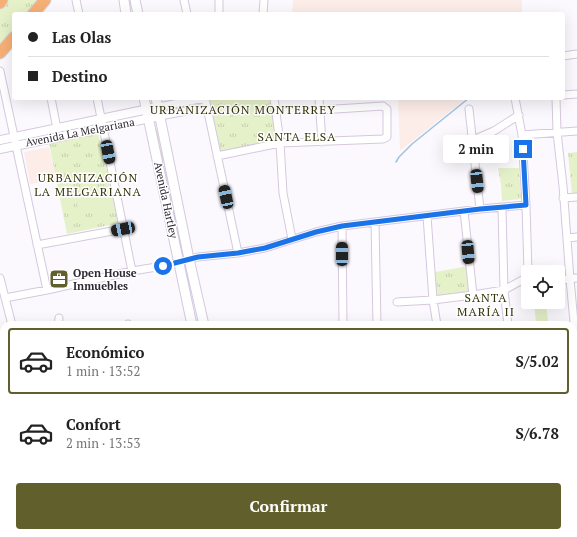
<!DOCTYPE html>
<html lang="es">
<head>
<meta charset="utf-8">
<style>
	body { margin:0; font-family:"PT Serif",serif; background:#f6f6f6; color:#222; height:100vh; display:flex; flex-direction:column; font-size:15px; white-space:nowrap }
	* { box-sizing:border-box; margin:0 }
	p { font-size:13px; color:#767676 }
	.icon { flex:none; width:22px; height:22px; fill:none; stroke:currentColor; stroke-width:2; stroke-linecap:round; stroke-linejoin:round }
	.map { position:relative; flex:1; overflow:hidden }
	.drawer { position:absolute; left:0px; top:321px; width:577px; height:216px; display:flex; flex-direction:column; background:#fff; border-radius:12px 12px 0 0; box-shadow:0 4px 16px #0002 }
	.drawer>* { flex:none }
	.guide { position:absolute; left:12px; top:12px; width:553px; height:88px; border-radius:4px; box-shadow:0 4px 16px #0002; display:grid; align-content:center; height:88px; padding:0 16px; background:#fff }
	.tools { position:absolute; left:521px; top:265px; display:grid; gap:8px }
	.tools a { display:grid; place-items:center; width:44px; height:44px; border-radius:4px; background:#fff; box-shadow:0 4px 16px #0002; font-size:20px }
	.end { position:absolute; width:18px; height:18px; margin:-9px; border:5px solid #1a73e8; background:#fff; box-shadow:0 0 0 2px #fff }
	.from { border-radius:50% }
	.bubble { position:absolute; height:28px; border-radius:4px; background:#fff; box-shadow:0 4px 16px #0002; font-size:13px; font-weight:600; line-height:28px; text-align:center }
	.car { position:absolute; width:12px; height:24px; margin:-12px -6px; border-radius:5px; box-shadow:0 0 3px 1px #0007; background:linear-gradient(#222 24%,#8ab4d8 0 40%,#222 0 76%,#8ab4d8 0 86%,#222 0) }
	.guide b { display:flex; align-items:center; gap:14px; height:38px; font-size:15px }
	.guide b+b { border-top:1px solid #e0e0e0 }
	.guide i { width:10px; height:10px; background:#222 }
	ul { padding:7px 0 0; list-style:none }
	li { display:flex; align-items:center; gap:12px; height:66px; margin:0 8px 6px; padding:0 8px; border:2px solid transparent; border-radius:4px }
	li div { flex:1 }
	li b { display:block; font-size:15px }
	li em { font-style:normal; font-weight:600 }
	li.current { border-color:#615f2c }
	li>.icon { width:36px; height:36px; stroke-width:1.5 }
	.cta { display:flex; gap:8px; margin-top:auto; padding:8px 16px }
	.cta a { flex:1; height:46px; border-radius:4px; background:#615f2c; color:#fff; font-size:16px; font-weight:600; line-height:46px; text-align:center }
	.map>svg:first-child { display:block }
	.education { fill:#fcede8 }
	.grass { fill:url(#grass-tufts) }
	.pitch { fill:#e5f1c9 }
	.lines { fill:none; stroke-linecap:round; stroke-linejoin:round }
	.stream { stroke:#9fc2e0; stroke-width:1.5 }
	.pedestrian-casing { stroke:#d5c8df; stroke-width:7 }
	.minor-casing { stroke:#d5c8df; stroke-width:9 }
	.tertiary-casing { stroke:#d5c8df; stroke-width:10 }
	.secondary-casing { stroke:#d5c8df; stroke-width:11 }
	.trunk-casing { stroke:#d5d4d6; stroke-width:13 }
	.pedestrian { stroke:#fff; stroke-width:5 }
	.minor { stroke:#fff; stroke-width:7 }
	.tertiary { stroke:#fff; stroke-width:8 }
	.secondary { stroke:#fff; stroke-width:9 }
	.trunk { stroke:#f6b076; stroke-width:11 }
	.route { stroke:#1a73e8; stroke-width:5 }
	.labels { text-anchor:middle; stroke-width:3; stroke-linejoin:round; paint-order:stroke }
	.street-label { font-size:11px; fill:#2e2932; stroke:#fff }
	.poi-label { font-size:11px; font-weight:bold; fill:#2e2932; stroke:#fff; text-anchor:start }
	.neighbourhood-label { font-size:12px; letter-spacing:1px; fill:#323005; stroke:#fff }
</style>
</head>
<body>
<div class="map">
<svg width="577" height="537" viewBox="0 0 577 537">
	<defs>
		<pattern id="grass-tufts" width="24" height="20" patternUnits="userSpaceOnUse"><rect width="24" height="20" fill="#e5f1c9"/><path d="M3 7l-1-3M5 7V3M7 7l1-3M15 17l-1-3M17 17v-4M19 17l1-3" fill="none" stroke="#c5cfad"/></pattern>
	</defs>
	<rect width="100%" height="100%" fill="#fcf9fe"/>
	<path class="education" d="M 293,0 L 522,0 L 522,14 L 292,14 Z
		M 398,98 L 467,98 L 400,151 Z
		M 49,147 L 56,179 L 30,184 L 24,152 Z"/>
	<path class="grass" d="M 9,0 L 38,0 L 27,14 L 14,14 L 14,29 L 0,46 L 0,10 Z
		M 208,98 L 271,98 L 277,141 L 219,153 Z
		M 159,128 L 185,250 L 179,251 L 154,129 Z
		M 98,133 L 119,223 L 67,234 L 49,143 Z
		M 577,152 L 577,195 L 572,195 L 568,153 Z
		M 498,168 L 519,168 L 521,199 L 502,201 L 501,184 Z
		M 469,266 L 472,296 L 438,301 L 435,272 Z"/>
	<path class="pitch" d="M 238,98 L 256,98 L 259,113 L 233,117 L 230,99 Z
		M 105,192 L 108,208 L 79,214 L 76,197 Z
		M 534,302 L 546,302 L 548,321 L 536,323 Z"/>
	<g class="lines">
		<path class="stream" d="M 396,162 L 399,157 L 412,144 L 469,98"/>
		<g class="pedestrian-casing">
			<path id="pedestrian" d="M 0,510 L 4,510
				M 10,533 L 10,537"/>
		</g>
		<g class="minor-casing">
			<path id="minor" d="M 76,0 L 79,14
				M 184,0 L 187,14
				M 219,0 L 219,14
				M 263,14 L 264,0
				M 563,56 L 577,54
				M 0,71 L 47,290
				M 563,95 L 577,94
				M 51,98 L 57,129
				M 97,98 L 132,271
				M 205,98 L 238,253
				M 274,98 L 280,143 L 283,193 L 292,239
				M 319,98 L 322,142
				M 515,98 L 522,135 L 526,205 L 528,272
				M 556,98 L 557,132 L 563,186 L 570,279 L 577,355
				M 158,107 L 205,98
				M 469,109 L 480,209
				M 160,116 L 207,107
				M 522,135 L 577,131
				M 473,140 L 494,131 L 519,115
				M 217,156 L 280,143 L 383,139 L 387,137 L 387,109 L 383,106 L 320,110
				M 563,198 L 577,197
				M 502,208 L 504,290 L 508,325
				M 464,211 L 473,295
				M 427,216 L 433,300 L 437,325
				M 375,222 L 377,325
				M 342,226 L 343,325
				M 567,238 L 577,237
				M 37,245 L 123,229
				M 0,278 L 12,325
				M 558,280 L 577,278
				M 5,298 L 47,290 L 132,271 L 163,266 L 198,257 L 238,253 L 265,248 L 316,232 L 342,226 L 480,209 L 526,205
				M 397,302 L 433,300 L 473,295 L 504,290 L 528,277
				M 128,324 L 128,325
				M 58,325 L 59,318
				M 0,470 L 4,470
				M 573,478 L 577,477
				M 49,533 L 49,537
				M 88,537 L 89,533
				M 126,537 L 126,533
				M 254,537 L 254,533
				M 334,537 L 334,533
				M 509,537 L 509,533"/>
		</g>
		<g class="tertiary-casing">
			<path id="tertiary" d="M 0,140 L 158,107
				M 0,149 L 160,116"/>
		</g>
		<g class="secondary-casing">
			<path id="secondary" d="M 124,0 L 126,14
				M 135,0 L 138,14
				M 144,98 L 192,325
				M 156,98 L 189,259 L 204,325
				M 573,397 L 577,397
				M 0,413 L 4,413
				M 0,422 L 4,422
				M 573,434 L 577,433
				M 201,537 L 201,533
				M 214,537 L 214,533"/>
		</g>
		<g class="trunk-casing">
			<path id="trunk" d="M 0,3 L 2,0
				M 33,14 L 45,0
				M 0,53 L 14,37"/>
		</g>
		<use href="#pedestrian" class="pedestrian"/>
		<use href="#minor" class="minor"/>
		<use href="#tertiary" class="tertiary"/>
		<use href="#secondary" class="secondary"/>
		<use href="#trunk" class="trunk"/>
	</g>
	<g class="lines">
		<path class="route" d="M 163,266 L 198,257 L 238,253 L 265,248 L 316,232 L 342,226 L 480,209 L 526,205 L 523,149"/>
	</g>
	<defs>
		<g id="office-square" transform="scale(1)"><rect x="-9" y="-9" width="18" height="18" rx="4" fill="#615f2c" stroke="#fff"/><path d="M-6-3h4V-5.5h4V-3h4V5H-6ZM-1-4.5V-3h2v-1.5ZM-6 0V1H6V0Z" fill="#fff"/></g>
	</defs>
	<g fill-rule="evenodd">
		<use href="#office-square" x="59" y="279"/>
	</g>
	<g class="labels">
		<g class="street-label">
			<text transform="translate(80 132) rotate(-11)" y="4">Avenida La Melgariana</text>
			<text transform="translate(166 200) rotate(78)" y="4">Avenida Hartley</text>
		</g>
		<g class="poi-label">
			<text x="73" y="277">Open House<tspan x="73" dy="13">Inmuebles</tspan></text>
		</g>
		<g class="neighbourhood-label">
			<text x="243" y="114">URBANIZACIÓN MONTERREY</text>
			<text x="297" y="141">SANTA ELSA</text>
			<text x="88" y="182">URBANIZACIÓN<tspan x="88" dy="14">LA MELGARIANA</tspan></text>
			<text x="486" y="302">SANTA<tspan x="486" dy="14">MARÍA II</tspan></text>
		</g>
	</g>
</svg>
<div class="tools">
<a><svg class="icon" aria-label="locate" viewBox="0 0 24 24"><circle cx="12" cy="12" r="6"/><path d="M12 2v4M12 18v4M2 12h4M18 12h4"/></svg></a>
</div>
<i class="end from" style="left:163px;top:266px"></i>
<i class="end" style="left:523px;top:149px"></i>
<div class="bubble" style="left:443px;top:135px;width:66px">2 min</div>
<i class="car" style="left:108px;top:152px;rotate:169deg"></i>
<i class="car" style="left:477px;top:181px;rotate:174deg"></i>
<i class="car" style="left:226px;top:197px;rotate:348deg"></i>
<i class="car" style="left:123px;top:229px;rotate:259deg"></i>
<i class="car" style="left:468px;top:252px;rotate:175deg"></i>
<i class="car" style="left:342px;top:254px;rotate:0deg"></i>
<div class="guide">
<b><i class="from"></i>Las Olas</b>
<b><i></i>Destino</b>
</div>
<section class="drawer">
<ul>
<li class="current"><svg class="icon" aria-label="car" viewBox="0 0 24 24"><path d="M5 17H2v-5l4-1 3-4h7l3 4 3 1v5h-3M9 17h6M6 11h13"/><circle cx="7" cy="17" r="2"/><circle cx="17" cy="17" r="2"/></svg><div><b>Económico</b><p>1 min · 13:52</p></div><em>S/5.02</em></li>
<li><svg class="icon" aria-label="car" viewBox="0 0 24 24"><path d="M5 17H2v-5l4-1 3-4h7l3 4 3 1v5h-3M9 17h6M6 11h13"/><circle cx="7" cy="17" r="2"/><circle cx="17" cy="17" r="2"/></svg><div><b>Confort</b><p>2 min · 13:53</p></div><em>S/6.78</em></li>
</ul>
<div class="cta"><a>Confirmar</a></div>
</section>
</div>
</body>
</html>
